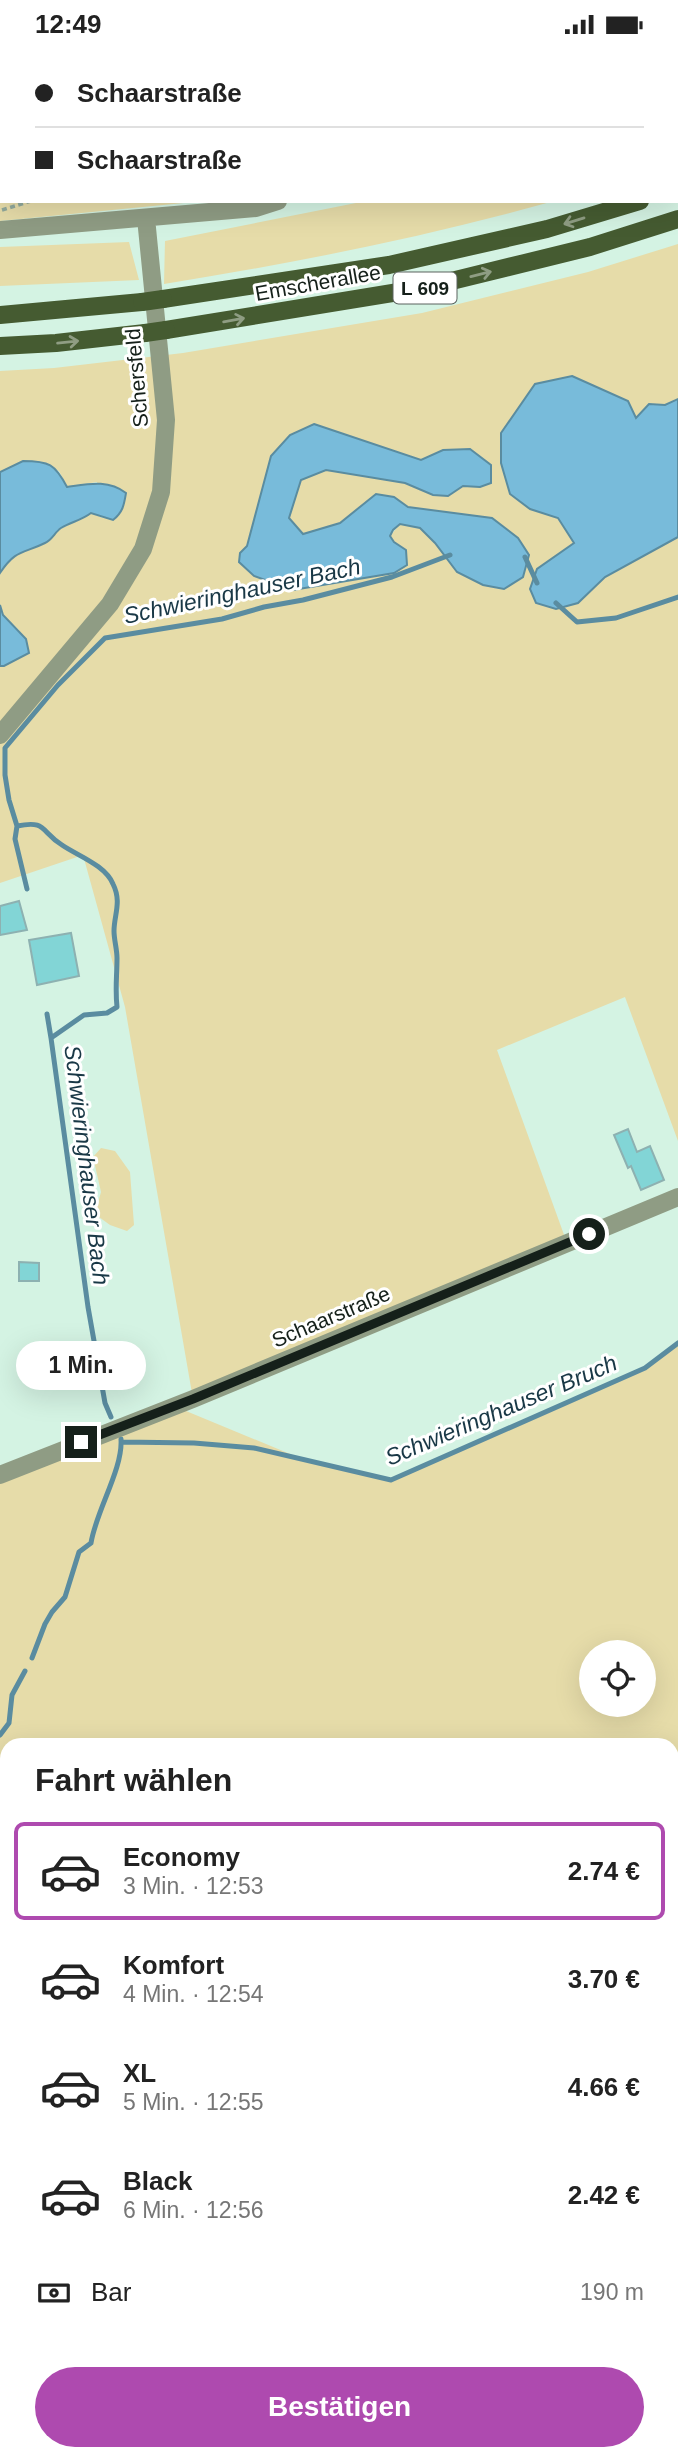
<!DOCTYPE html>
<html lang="de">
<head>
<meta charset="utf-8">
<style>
	body { margin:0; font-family:Helvetica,sans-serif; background:#f2f2f2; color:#222; height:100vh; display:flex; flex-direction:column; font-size:26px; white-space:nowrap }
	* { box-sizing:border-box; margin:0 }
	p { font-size:23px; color:#767676 }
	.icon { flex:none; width:38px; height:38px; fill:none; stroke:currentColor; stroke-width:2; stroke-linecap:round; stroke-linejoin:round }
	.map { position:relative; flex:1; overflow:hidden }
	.sheet { position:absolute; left:0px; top:1689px; width:679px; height:723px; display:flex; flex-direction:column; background:#fff; border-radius:21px 21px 0 0; box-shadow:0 7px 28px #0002 }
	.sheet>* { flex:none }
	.hud { position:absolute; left:0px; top:0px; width:679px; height:154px; box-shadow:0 7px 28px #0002; display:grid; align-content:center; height:154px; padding:0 35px; background:#fff }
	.tools { position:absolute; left:579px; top:1591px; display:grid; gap:14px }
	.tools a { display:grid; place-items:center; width:77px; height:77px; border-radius:50%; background:#fff; box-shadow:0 7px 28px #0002; font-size:35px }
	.end { position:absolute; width:32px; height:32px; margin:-16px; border:9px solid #15201a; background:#fff; box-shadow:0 0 0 4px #fff }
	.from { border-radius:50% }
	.bubble { position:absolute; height:49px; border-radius:24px; background:#fff; box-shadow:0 7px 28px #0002; font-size:23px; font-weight:700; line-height:49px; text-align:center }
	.hud b { display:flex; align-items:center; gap:24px; height:66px; font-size:26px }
	.hud b+b { border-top:2px solid #e0e0e0 }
	.hud i { width:18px; height:18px; background:#222 }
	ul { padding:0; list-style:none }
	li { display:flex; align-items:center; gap:21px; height:98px; margin:0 14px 10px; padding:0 21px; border:4px solid transparent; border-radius:10px }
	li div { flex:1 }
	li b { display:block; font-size:26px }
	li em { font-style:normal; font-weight:700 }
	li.on { border-color:#ae4aaf }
	li>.icon { width:63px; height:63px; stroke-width:1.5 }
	h2 { padding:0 35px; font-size:32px; line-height:84px }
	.pay { display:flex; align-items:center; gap:18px; height:77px; padding:0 35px; font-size:26px }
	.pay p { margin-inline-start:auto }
	.primary-button { display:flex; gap:14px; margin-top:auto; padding:14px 35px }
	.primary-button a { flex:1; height:80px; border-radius:42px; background:#ae4aaf; color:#fff; font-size:28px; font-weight:700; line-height:80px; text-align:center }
	.status { display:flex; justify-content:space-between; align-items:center; height:49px; padding:0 35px; background:#fff; direction:ltr }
	.status svg { height:19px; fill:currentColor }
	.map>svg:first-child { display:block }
	.green { fill:#e6dca9; fill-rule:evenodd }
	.water { fill:#78bbda; stroke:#5a8ca0; stroke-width:2 }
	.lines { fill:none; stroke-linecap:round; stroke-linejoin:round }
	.stream { stroke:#5a8ca0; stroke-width:5 }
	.building { fill:#82d5d6; stroke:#8db1b1; stroke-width:2 }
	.path { stroke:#90a89b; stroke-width:3.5; stroke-dasharray:5 3.5; stroke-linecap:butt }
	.minor { stroke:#8f9c84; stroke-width:18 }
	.major { stroke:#455b31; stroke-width:18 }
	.major-bridge { stroke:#455b31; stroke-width:18 }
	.oneway { stroke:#8f9d83 }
	.route { stroke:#15201a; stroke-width:9 }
	.labels { text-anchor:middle; stroke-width:6; stroke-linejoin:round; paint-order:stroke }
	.shield { fill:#fff; stroke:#5b635f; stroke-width:2 }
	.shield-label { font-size:19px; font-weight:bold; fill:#15201a }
	.street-label { font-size:21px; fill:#15201a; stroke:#fff }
	.water-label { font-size:23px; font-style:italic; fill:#193846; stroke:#fff }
</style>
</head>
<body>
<div class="status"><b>12:49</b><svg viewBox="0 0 49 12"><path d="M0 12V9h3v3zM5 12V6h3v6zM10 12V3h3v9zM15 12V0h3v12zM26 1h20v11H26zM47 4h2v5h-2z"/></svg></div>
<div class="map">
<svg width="678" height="2411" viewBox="0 0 678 2411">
	<rect width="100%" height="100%" fill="#d4f3e3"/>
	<path class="green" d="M 0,0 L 353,0 L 2,2 L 2,152 L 204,152 L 0,172 Z
		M 366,152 L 554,152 C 426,188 295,214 164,235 L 165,192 Z
		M 129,193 L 139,231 L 0,237 L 0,198 Z
		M 678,195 L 678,350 L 665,356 L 649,355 L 636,370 L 628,352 L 614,346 L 530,460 L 558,469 L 574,494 L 537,520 L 578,554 L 605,528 L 678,488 L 678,1092 L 625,948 L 497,1001 L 567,1194 L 193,1350 L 125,958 L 83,806 L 0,834 L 0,617 L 4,617 L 29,604 L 19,581 L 3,566 L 0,556 L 0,524 L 7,514 L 20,502 L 48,493 L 57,482 L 91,464 L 103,469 L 97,433 L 67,438 L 59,422 L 23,412 L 0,423 L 0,322 L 54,319 L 183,304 L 422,264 L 588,223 ZM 314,375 L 422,411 L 443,401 L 480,438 L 463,437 L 448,447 L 433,446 L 405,434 L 326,421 L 301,431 L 289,469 L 303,485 L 340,474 L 376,445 L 394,448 L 408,458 L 491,469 L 435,494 L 420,479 L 400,475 L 390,487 L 394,493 L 406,501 L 407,515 L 394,524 L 293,541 L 254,527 L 240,504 L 247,497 Z
		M 101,1099 L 115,1102 L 130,1123 L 134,1176 L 127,1182 L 110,1176 L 99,1168 L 97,1157 L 101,1143 L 93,1108 Z
		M 678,1294 L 678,2411 L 496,2411 L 489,2405 L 672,2404 L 672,1696 L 7,1696 L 7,2404 L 192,2404 L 193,2411 L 0,2411 L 0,1426 L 174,1357 L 307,1412 L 391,1431 L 645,1319 ZM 592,1603 L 644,1603 L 644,1656 L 592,1656 Z"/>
	<path class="water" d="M 572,327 L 628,352 L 636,369 L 649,355 L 665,356 L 678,350 L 678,488 L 605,528 L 578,554 L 556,560 L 536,554 L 530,540 L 537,520 L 574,494 L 558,469 L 530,460 L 510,445 L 501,414 L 501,384 L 535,335 Z
		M 314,375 L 421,411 L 443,401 L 470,400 L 491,416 L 491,434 L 480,438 L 463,437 L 448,447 L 433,446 L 405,434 L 326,421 L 301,431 L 289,469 L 303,485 L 340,474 L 376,445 L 394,448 L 408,458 L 492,469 L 518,489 L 529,506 L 523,528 L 504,540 L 483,536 L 457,523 L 435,494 L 420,479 L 400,475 L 393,481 L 390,487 L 394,493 L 406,501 L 407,516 L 394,524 L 293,541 L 254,527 L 239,513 L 240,504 L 247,497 L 271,407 L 290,386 Z
		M 23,412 C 49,412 55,415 67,438 C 88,435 108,430 126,444 C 124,456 123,463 113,471 L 91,464 C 82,471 71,473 61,479 C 55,483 52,491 45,494 C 23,505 16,500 0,524 L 0,423 Z
		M 0,556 L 3,566 L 26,590 L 29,604 L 4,617 L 0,617 Z
		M 672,2372 L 678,2382 L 678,2411 L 613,2411 L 613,2405 L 672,2404 Z"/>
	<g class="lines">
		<path class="stream" d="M 525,508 L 537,534
			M 556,554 L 577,573 L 616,569 L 678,548
			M 17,777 L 15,790 L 27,840
			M 47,965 L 51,989
			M 111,1368 L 105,1354 L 88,1258 L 51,989 L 84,966 L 107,964 L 117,958 C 115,940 117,927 117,909 C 117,900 114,891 114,882 C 114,866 122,853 113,835 C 105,816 78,807 62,796 C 40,782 47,771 17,777 L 9,751 L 5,726 L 5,699 L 58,636 L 105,589 L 222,570 L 264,558 L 303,551 L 392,528 L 450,506
			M 122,1393 L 194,1394 L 254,1399 L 391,1431 L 645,1319 L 678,1294
			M 32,1609 L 45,1575 L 52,1563 L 65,1548 L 79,1503 L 91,1494 C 96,1462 123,1420 121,1390
			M 0,1686 L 9,1674 L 12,1646 L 25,1622
			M 672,1771 L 678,1769
			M 672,1848 L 676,1964"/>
	</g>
	<path class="building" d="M 19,852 L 27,881 L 0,886 L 0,857 Z
		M 71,884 L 79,927 L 37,936 L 29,891 Z
		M 628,1080 L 637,1103 L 650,1097 L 664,1131 L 641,1141 L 631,1117 L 628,1119 L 614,1086 Z
		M 19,1213 L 39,1214 L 39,1232 L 19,1232 Z"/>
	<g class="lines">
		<path class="path" d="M 165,2 L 166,0
			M 0,44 L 2,0
			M 2,161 L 31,152
			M 0,1773 L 7,1794
			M 174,2404 L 175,2411"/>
		<path class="minor" d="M 362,2 L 363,0
			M 0,181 L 256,159 L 278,152
			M 0,686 L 110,555 L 143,500 L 161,443 L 166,371 L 146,169
			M 0,1426 L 193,1350 L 678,1148
			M 672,2002 L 678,2003
			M 0,2052 L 7,2052"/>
		<path class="major" d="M 677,141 L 678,141
			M 163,250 L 389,216 L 547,180 L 640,152
			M 0,266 L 142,253
			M 166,281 L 423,239 L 590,198 L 678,170
			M 0,297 L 56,294 L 145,284"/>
		<path class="major-bridge" d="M 142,253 L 163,250
			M 145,284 L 166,281"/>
	</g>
	<defs><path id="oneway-shaft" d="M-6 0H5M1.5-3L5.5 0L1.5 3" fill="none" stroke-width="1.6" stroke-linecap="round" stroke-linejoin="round" transform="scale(1.75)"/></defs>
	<g class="oneway">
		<use href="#oneway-shaft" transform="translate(574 172) rotate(163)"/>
		<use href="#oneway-shaft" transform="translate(481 225) rotate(-14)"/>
		<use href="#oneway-shaft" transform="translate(234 271) rotate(-10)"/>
		<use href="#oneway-shaft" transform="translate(68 293) rotate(-6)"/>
	</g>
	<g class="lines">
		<path class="route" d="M 81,1393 L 193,1350 L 589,1185"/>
	</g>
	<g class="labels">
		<rect class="shield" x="393.5" y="223.5" width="63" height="31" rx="5"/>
		<g class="shield-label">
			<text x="425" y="246">L 609</text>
		</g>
		<g class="street-label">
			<text transform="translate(318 234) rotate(-10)" y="7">Emscherallee</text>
			<text transform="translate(137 329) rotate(-95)" y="7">Schersfeld</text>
			<text transform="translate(331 1268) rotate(-23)" y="7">Schaarstraße</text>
		</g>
		<g class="water-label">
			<text transform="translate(242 542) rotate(-12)" y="8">Schwieringhauser Bach</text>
			<text transform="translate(87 1116) rotate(83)" y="8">Schwieringhauser Bach</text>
			<text transform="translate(501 1361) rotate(-23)" y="8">Schwieringhauser Bruch</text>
		</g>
	</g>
</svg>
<div class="tools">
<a><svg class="icon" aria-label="locate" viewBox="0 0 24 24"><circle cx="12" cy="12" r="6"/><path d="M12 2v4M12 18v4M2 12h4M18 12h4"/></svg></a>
</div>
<i class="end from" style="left:589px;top:1185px"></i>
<i class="end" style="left:81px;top:1393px"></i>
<div class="bubble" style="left:16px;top:1292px;width:130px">1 Min.</div>
<div class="hud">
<b><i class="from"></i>Schaarstraße</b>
<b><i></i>Schaarstraße</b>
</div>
<section class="sheet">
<h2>Fahrt wählen</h2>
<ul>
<li class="on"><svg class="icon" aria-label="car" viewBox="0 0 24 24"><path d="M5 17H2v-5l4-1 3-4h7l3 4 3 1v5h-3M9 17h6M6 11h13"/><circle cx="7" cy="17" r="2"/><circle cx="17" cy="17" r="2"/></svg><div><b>Economy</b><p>3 Min. · 12:53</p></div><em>2.74 €</em></li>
<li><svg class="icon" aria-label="car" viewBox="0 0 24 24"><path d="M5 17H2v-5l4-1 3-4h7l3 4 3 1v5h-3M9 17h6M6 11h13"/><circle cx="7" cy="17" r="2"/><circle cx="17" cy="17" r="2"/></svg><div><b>Komfort</b><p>4 Min. · 12:54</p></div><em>3.70 €</em></li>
<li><svg class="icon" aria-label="car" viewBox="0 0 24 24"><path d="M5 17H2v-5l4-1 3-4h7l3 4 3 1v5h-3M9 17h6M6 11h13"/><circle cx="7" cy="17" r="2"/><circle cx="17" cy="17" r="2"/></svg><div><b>XL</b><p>5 Min. · 12:55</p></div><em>4.66 €</em></li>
<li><svg class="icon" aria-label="car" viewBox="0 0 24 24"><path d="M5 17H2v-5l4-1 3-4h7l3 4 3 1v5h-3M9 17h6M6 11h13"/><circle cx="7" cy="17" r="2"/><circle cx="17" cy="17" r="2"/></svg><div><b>Black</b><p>6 Min. · 12:56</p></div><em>2.42 €</em></li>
</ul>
<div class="pay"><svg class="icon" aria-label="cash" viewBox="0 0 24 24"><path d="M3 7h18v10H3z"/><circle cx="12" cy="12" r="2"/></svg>Bar<p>190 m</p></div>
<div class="primary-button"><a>Bestätigen</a></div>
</section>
</div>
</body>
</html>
